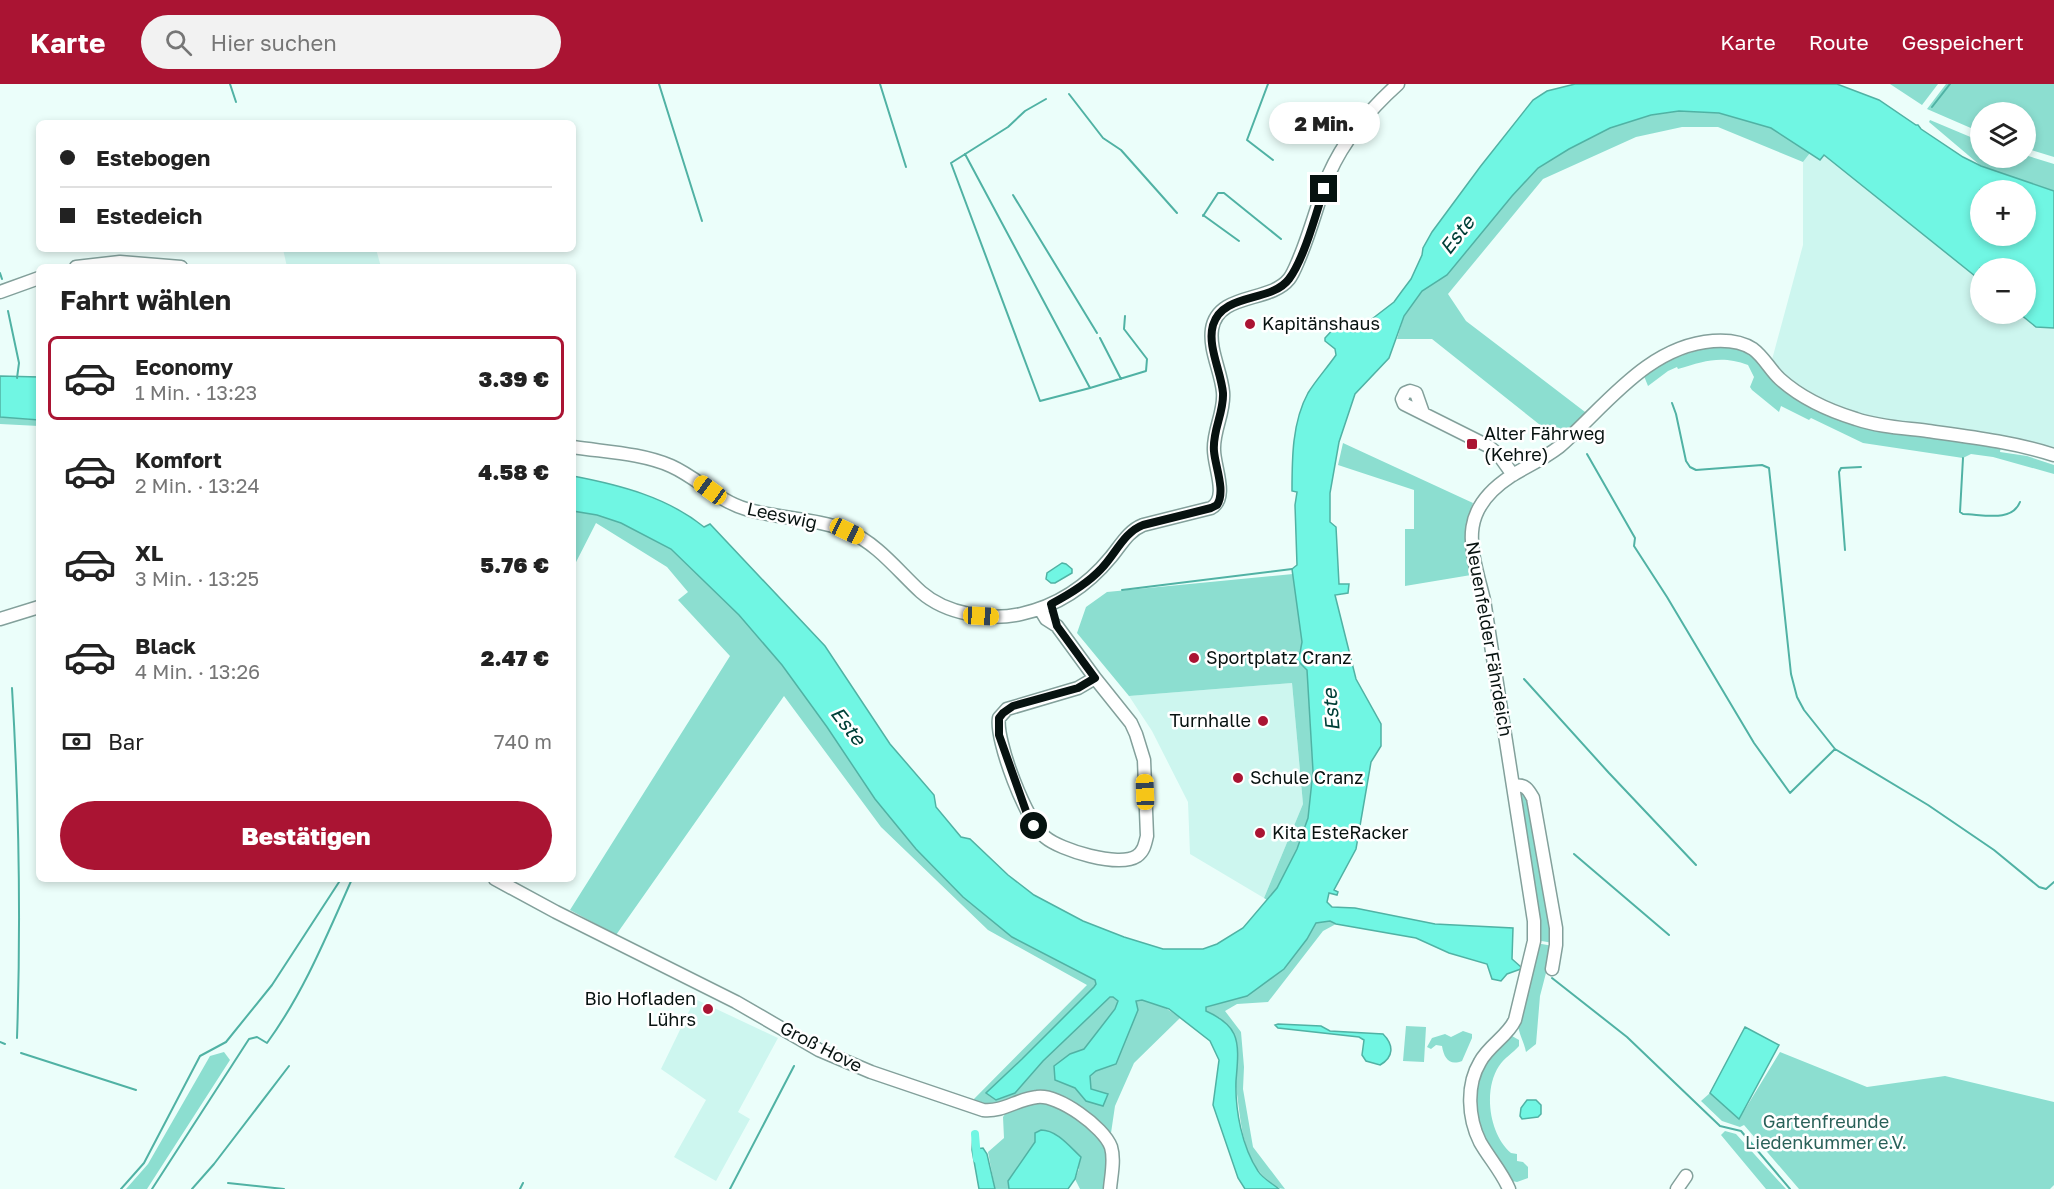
<!DOCTYPE html>
<html lang="de">
<head>
<meta charset="utf-8">
<style>
	body { margin:0; font-family:"Golos Text",sans-serif; background:#f2f2f2; color:#222; height:100vh; display:flex; flex-direction:column; font-size:22px; white-space:nowrap }
	* { box-sizing:border-box; margin:0 }
	p { font-size:20px; color:#767676 }
	.icon { flex:none; width:33px; height:33px; fill:none; stroke:currentColor; stroke-width:2; stroke-linecap:round; stroke-linejoin:round }
	.map { position:relative; flex:1; overflow:hidden }
	.side { position:absolute; left:36px; top:180px; width:540px; height:618px; display:flex; flex-direction:column; background:#fff; border-radius:9px; box-shadow:0 3px 9px #0003 }
	.side>* { flex:none }
	.hud { position:absolute; left:36px; top:36px; width:540px; height:132px; border-radius:9px; box-shadow:0 3px 9px #0003; display:grid; align-content:center; height:132px; padding:0 24px; background:#fff }
	.fabs { position:absolute; left:1970px; top:18px; display:grid; gap:12px }
	.fabs a { display:grid; place-items:center; width:66px; height:66px; border-radius:50%; background:#fff; box-shadow:0 3px 9px #0003; font-size:30px }
	.end { position:absolute; width:27px; height:27px; margin:-14px; border:8px solid #071210; background:#fff; box-shadow:0 0 0 3px #fff }
	.from { border-radius:50% }
	.bubble { position:absolute; height:42px; border-radius:21px; background:#fff; box-shadow:0 3px 9px #0003; font-size:20px; font-weight:800; line-height:42px; text-align:center }
	.car { position:absolute; width:18px; height:36px; margin:-18px -9px; border-radius:8px; box-shadow:0 0 4px 2px #0007; background:linear-gradient(#f5c518 24%,#345 0 40%,#f5c518 0 76%,#345 0 86%,#f5c518 0) }
	.hud b { display:flex; align-items:center; gap:21px; height:57px; font-size:22px }
	.hud b+b { border-top:2px solid #e0e0e0 }
	.hud i { width:15px; height:15px; background:#222 }
	ul { padding:0; list-style:none }
	li { display:flex; align-items:center; gap:18px; height:84px; margin:0 12px 9px; padding:0 12px; border:3px solid transparent; border-radius:9px }
	li div { flex:1 }
	li b { display:block; font-size:22px }
	li em { font-style:normal; font-weight:800 }
	li.current { border-color:#aa1433 }
	li>.icon { width:54px; height:54px; stroke-width:1.5 }
	h2 { padding:0 24px; font-size:27px; line-height:72px }
	.pay { display:flex; align-items:center; gap:15px; height:66px; padding:0 24px; font-size:22px }
	.pay p { margin-inline-start:auto }
	.action { display:flex; gap:12px; margin-top:auto; padding:12px 24px }
	.action a { flex:1; height:69px; border-radius:36px; background:#aa1433; color:#fff; font-size:24px; font-weight:800; line-height:69px; text-align:center }
	header { display:flex; align-items:center; gap:36px; box-sizing:border-box; height:84px; padding:0 30px; background:#aa1433; color:#fff }
	header strong { font-size:28px }
	nav { display:flex; gap:33px; margin-inline-start:auto; font-size:21px }
	.search { width:420px; height:54px; background:#f2f2f2; display:flex; align-items:center; gap:15px; box-sizing:border-box; padding:0 21px; border-radius:33px; color:#767676; font-size:22px }
	.map>svg:first-child { display:block }
	.built { fill:#cdf6ef }
	.green { fill:#8cded0 }
	.water { fill:#70f6e3; stroke:#50b2a4; stroke-width:1.5; fill-rule:evenodd }
	.lines { fill:none; stroke-linecap:round; stroke-linejoin:round }
	.stream { stroke:#50b2a4; stroke-width:2 }
	.canal { stroke:#70f6e3; stroke-width:8 }
	.minor-casing { stroke:#83a09b; stroke-width:15 }
	.minor { stroke:#fff; stroke-width:12 }
	.route { stroke:#071210; stroke-width:8 }
	.poi-dot { fill:#aa1433; stroke:#fff; stroke-width:2 }
	.labels { text-anchor:middle; stroke-width:5; stroke-linejoin:round; paint-order:stroke }
	.poi-label { font-size:18px; fill:#071210; stroke:#fff; text-anchor:start }
	.street-label { font-size:18px; fill:#071210; stroke:#fff }
	.park-label { font-size:18px; fill:#296159; stroke:#fff }
	.water-label { font-size:20px; font-style:italic; fill:#004038; stroke:#fff }
</style>
</head>
<body>
<header>
<strong>Karte</strong>
<div class="search"><svg class="icon" aria-label="search" viewBox="0 0 24 24"><circle cx="10" cy="10" r="6"/><path d="M15 15l6 6"/></svg>Hier suchen</div>
<nav><a>Karte</a><a>Route</a><a>Gespeichert</a></nav>
</header>
<div class="map">
<svg width="2054" height="1105" viewBox="0 0 2054 1105">
	<rect width="100%" height="100%" fill="#ebfefa"/>
	<path class="built" d="M 1810,69 L 1820,76 L 1824,70 L 1980,196 L 1980,230 L 2020,230 L 2036,243 L 2054,244 L 2054,367 L 1877,337 L 1810,312 L 1770,283 L 1803,161 L 1803,78 Z
		M 283,165 L 376,165 L 381,183 L 287,183 Z
		M 1292,599 L 1303,720 L 1264,814 L 1190,770 L 1188,718 L 1152,647 L 1129,612 Z
		M 695,915 L 778,954 L 738,1028 L 750,1035 L 716,1097 L 674,1073 L 706,1016 L 661,985 Z"/>
	<path class="green" d="M 1890,0 L 1938,0 L 1922,21 Z
		M 1946,0 L 2054,0 L 2054,73 L 2025,64 L 2025,28 L 1980,28 L 1980,48 L 1927,25 Z
		M 1679,27 L 1719,29 L 1771,44 L 1810,69 L 1803,78 L 1718,43 L 1682,43 L 1636,53 L 1543,95 L 1448,210 L 1466,237 L 1589,331 L 1559,356 L 1432,255 L 1397,255 L 1404,232 L 1422,207 L 1447,191 L 1512,112 L 1538,84 L 1569,65 L 1610,44 L 1651,31 Z
		M 1930,36 L 1980,57 L 1980,74 L 2025,74 L 2025,71 L 2054,80 L 2054,107 L 1981,82 L 1929,38 Z
		M 1729,262 L 1749,270 L 1811,320 L 2001,362 L 2000,368 L 2027,372 L 2054,381 L 2054,390 L 1993,373 L 1971,370 L 1963,374 L 1863,359 L 1811,334 L 1809,336 L 1781,322 L 1779,328 L 1752,306 L 1750,303 L 1754,293 L 1748,281 C 1721,271 1705,277 1678,285 L 1677,283 L 1668,287 L 1648,302 L 1644,292 C 1671,273 1696,264 1729,262 Z
		M 0,333 L 39,336 L 39,342 L 0,340 Z
		M 1343,359 L 1473,419 C 1462,449 1464,460 1471,491 L 1405,502 L 1405,445 L 1414,445 L 1414,406 L 1338,381 Z
		M 573,427 L 597,431 L 621,439 L 671,465 L 739,531 L 782,581 L 916,765 L 963,813 L 1012,853 L 1095,896 L 1097,900 L 1022,975 L 986,1009 L 1015,1009 L 1043,977 L 1110,913 L 1113,913 L 1118,917 L 1115,925 L 1084,965 L 1070,970 L 1055,996 L 1075,1004 L 1086,1017 L 1091,1005 L 1090,992 L 1096,987 L 1116,980 L 1136,917 C 1150,914 1169,925 1180,934 L 1134,979 L 1115,1022 L 1111,1049 L 1085,1025 L 1037,1007 L 994,1023 L 970,1019 L 1087,901 L 988,846 L 881,743 L 784,612 L 616,851 L 570,826 L 730,572 L 678,516 L 688,508 L 667,483 L 596,439 L 573,484 Z
		M 1293,490 L 1302,558 L 1300,569 L 1307,586 L 1313,687 L 1308,734 L 1297,765 L 1277,804 L 1267,816 L 1264,814 L 1303,720 L 1292,599 L 1129,612 L 1077,549 L 1086,523 L 1107,508 Z
		M 1519,705 L 1529,715 L 1553,859 L 1536,856 Z
		M 1330,837 L 1336,840 L 1323,847 L 1268,918 L 1237,920 L 1225,927 L 1241,948 L 1244,983 L 1243,1005 L 1253,1063 L 1285,1105 C 1278,1105 1275,1102 1269,1097 C 1241,1075 1241,1035 1236,1003 C 1231,979 1225,957 1220,934 L 1206,927 L 1206,922 L 1247,912 L 1284,885 L 1307,855 L 1316,839 Z
		M 1536,859 L 1553,862 L 1540,912 L 1536,960 L 1526,968 C 1524,957 1518,949 1518,939 Z
		M 1406,942 L 1426,943 L 1424,978 L 1403,977 Z
		M 1463,947 L 1472,950 L 1472,954 L 1462,977 C 1449,982 1444,974 1442,962 L 1436,961 L 1431,965 L 1427,963 L 1432,954 L 1445,950 L 1451,953 Z
		M 1512,952 L 1519,956 L 1519,962 C 1513,969 1504,974 1499,982 C 1483,1006 1489,1050 1511,1069 L 1517,1070 L 1517,1077 L 1523,1078 L 1528,1083 L 1528,1094 L 1517,1098 L 1512,1097 L 1491,1070 L 1477,1039 L 1475,1003 L 1485,978 L 1509,953 Z
		M 224,968 L 230,976 L 147,1105 L 126,1105 L 148,1080 L 210,972 Z
		M 1780,968 L 1867,1003 L 1945,992 L 2054,1018 L 2054,1101 L 2050,1105 L 1799,1105 L 1744,1041 L 1740,1043 L 1722,1037 L 1701,1017 L 1710,1009 L 1739,1035 Z
		M 1044,1016 C 1061,1025 1094,1041 1103,1057 C 1111,1072 1108,1090 1107,1105 L 1080,1105 L 1075,1095 L 1079,1085 L 1035,1049 L 1035,1058 L 1008,1097 L 1009,1105 L 995,1105 L 988,1068 L 1004,1054 L 1003,1033 L 1005,1030 L 1036,1017 Z
		M 1725,1047 L 1736,1050 L 1786,1105 L 1766,1105 L 1721,1051 Z"/>
	<path class="water" d="M 1575,0 L 1837,0 L 1879,16 L 1916,41 L 1918,41 L 1921,45 L 1963,73 L 1981,82 L 2054,107 L 2054,244 L 2036,243 L 2020,230 L 2025,230 L 2025,184 L 1980,184 L 1980,196 L 1824,71 L 1820,76 L 1771,44 L 1719,29 L 1679,27 L 1651,31 L 1610,44 L 1569,65 L 1538,84 L 1512,112 L 1447,191 L 1422,207 L 1404,232 L 1389,274 L 1355,310 L 1339,358 L 1330,409 L 1330,438 L 1336,443 L 1339,500 L 1349,500 L 1348,509 L 1335,511 L 1356,595 L 1381,640 L 1381,662 L 1371,678 L 1356,765 L 1334,806 L 1338,808 L 1337,811 L 1329,809 L 1327,818 L 1332,823 L 1355,824 L 1435,840 L 1513,844 L 1512,875 L 1521,883 L 1521,885 L 1507,890 L 1501,897 L 1492,895 L 1487,880 L 1449,869 L 1416,854 L 1336,840 L 1330,837 L 1316,839 L 1307,855 L 1284,885 L 1247,912 L 1206,923 L 1206,927 C 1217,932 1229,939 1234,950 C 1240,963 1237,983 1236,997 C 1235,1026 1242,1063 1258,1087 C 1262,1094 1273,1100 1279,1105 L 1245,1105 L 1238,1094 L 1213,1021 L 1219,976 L 1210,957 L 1169,925 L 1142,916 L 1136,917 L 1138,926 L 1116,980 L 1096,987 L 1090,992 L 1091,1005 L 1108,1010 L 1103,1022 L 1086,1017 L 1075,1004 L 1055,996 L 1054,982 L 1070,970 L 1084,965 L 1115,925 L 1118,917 L 1113,913 L 1110,913 L 1043,977 L 1015,1009 L 996,1016 L 986,1009 L 1022,975 L 1094,903 L 1096,900 L 1095,896 L 1012,853 L 963,813 L 916,765 L 875,715 L 827,643 L 782,581 L 739,531 L 671,465 L 621,439 L 597,431 L 573,427 L 573,392 C 620,401 667,413 704,443 L 710,440 L 825,562 L 890,660 L 934,711 L 936,723 L 961,753 L 970,755 L 1008,791 L 1034,811 L 1083,837 L 1124,853 L 1163,865 L 1203,865 L 1217,860 L 1243,844 L 1277,804 L 1297,765 L 1308,734 L 1313,687 L 1307,586 L 1295,574 L 1300,569 L 1302,558 L 1292,485 L 1297,481 L 1295,421 L 1297,408 L 1292,407 C 1292,375 1292,338 1308,309 C 1316,296 1327,284 1336,271 L 1335,265 L 1325,257 L 1325,254 L 1338,240 L 1355,248 L 1394,218 L 1402,207 L 1411,195 L 1422,171 L 1423,164 L 1432,148 L 1480,83 L 1533,16 L 1547,7 ZM 1980,106 L 2025,106 L 2025,152 L 1980,152 Z
		M 0,292 L 39,293 L 39,336 L 0,333 Z
		M 1062,479 L 1066,480 L 1072,485 L 1072,489 L 1055,499 L 1051,499 L 1046,495 L 1047,489 Z
		M 1278,940 L 1321,942 L 1330,947 L 1383,950 C 1394,961 1394,973 1380,981 L 1366,977 L 1362,971 L 1364,956 L 1359,953 L 1278,944 L 1275,941 Z
		M 1745,943 L 1779,961 L 1739,1035 L 1710,1009 Z
		M 1527,1016 L 1536,1016 L 1541,1021 L 1541,1030 L 1538,1033 L 1522,1035 L 1520,1032 L 1521,1024 Z
		M 1041,1046 C 1057,1046 1070,1063 1081,1073 L 1075,1095 L 1068,1105 L 1009,1105 L 1008,1097 L 1035,1058 L 1035,1049 Z
		M 973,1049 L 975,1050 L 975,1065 L 983,1064 L 987,1070 L 995,1105 L 979,1105 L 972,1066 Z"/>
	<g class="lines">
		<path class="stream" d="M 230,0 L 236,18
			M 659,0 L 702,137
			M 880,0 L 906,83
			M 1268,0 L 1247,56 L 1273,76
			M 1069,10 L 1103,54 L 1121,66 L 1177,129
			M 1046,15 L 1025,27 L 1008,43 L 951,79 L 1040,317 L 1090,304
			M 1932,23 L 1950,0
			M 965,70 L 1090,304 L 1146,287 L 1147,275 L 1124,245 L 1125,232
			M 1013,111 L 1097,249
			M 1203,131 L 1239,157
			M 1203,132 L 1218,109 L 1224,109 L 1281,155
			M 0,189 L 2,195
			M 8,227 L 19,279 L 17,294
			M 1100,254 L 1121,295
			M 1672,319 L 1676,330 L 1686,377 L 1690,383 L 1696,386 L 1762,381 L 1769,384 L 1791,590 L 1797,613 L 1804,626 L 1835,665 L 1928,721 L 1994,766 L 2039,803 L 2046,805 L 2054,798
			M 1587,370 L 1635,454 L 1634,462 L 1667,513 L 1754,659 L 1790,709 L 1835,665
			M 1963,374 L 1960,428 L 1963,430 C 1981,430 2012,439 2020,418
			M 1845,466 L 1839,388 L 1841,384 L 1861,383
			M 1122,506 L 1292,485
			M 1524,595 L 1609,689 L 1696,781
			M 12,604 C 19,720 21,837 17,954
			M 1574,770 L 1669,851
			M 1552,894 L 1627,953 L 1720,1042 L 1741,1047 L 1790,1105
			M 0,958 L 5,960
			M 21,969 L 136,1006
			M 228,1099 L 284,1105
			M 121,1105 L 144,1079 L 200,972 L 226,958 L 272,901 L 341,795
			M 152,1105 L 249,955 L 257,953 L 267,959 C 304,908 327,851 352,795
			M 192,1105 L 214,1080 L 289,982
			M 520,1105 L 523,1099
			M 730,1105 L 794,982"/>
		<path class="canal" d="M 975,1050 L 977,1075"/>
		<g class="minor-casing">
			<path id="minor" d="M 76,183 L 120,178 L 181,183
				M 0,208 L 39,194
				M 1423,329 L 1416,309 L 1410,307 L 1405,309 L 1402,315 L 1404,320 L 1488,362 L 1498,370 L 1513,391
				M 573,363 C 605,368 641,369 671,382 C 698,394 718,417 746,425 C 779,435 816,434 848,447 C 878,460 898,487 921,508 C 946,530 989,537 1021,530 C 1057,522 1088,501 1111,473 C 1121,461 1128,447 1143,441 L 1211,424 C 1229,414 1214,383 1214,366 C 1213,346 1225,328 1223,308 C 1221,287 1209,266 1212,245 C 1218,208 1270,219 1289,195 C 1293,190 1296,182 1299,175 C 1311,147 1318,117 1329,90 C 1345,54 1369,26 1398,0
				M 1040,525 L 1046,535 L 1057,542 L 1095,594 L 1131,639 L 1136,650 L 1144,676 L 1147,752 C 1145,760 1144,767 1137,772 C 1119,784 1060,766 1045,753 C 1027,739 995,656 999,634 L 1007,625 L 1078,604 L 1095,594
				M 0,535 L 39,523
				M 1514,702 C 1525,700 1528,705 1533,714 L 1556,844 L 1556,861 L 1552,885
				M 495,795 L 556,828 L 736,918 L 819,966 L 871,988 L 983,1026 C 1004,1028 1017,1015 1037,1013 C 1058,1010 1104,1043 1111,1063 C 1115,1076 1111,1092 1110,1105
				M 1509,1105 C 1502,1088 1489,1074 1480,1058 C 1468,1034 1466,1001 1480,978 C 1489,961 1507,953 1515,936 L 1534,857 L 1534,837 L 1484,516 C 1471,464 1456,428 1511,392 C 1527,382 1542,376 1559,363 C 1605,323 1647,262 1713,257 C 1727,256 1741,257 1753,265 C 1764,273 1770,286 1780,295 C 1801,314 1830,327 1856,335 C 1879,343 1905,344 1928,347 C 1971,353 2013,358 2054,371
				M 1677,1105 L 1686,1092"/>
		</g>
		<use href="#minor" class="minor"/>
	</g>
	<g class="lines">
		<path class="route" d="M 1034,742 L 1027,730 L 999,651 L 999,634 L 1003,629 L 1013,622 L 1078,604 L 1095,594 L 1057,542 L 1051,520 C 1070,510 1087,500 1101,485 C 1115,471 1124,448 1143,441 L 1211,424 L 1217,421 C 1226,407 1215,382 1214,367 C 1212,347 1224,329 1223,309 C 1221,287 1207,262 1213,241 C 1223,208 1271,219 1289,195 C 1304,175 1316,130 1324,105"/>
	</g>
	<g class="poi-dot">
		<circle cx="1250" cy="240" r="6"/>
		<rect x="1466" y="354" width="12" height="12" rx="3"/>
		<circle cx="1194" cy="574" r="6"/>
		<circle cx="1263" cy="637" r="6"/>
		<circle cx="1238" cy="694" r="6"/>
		<circle cx="1260" cy="749" r="6"/>
		<circle cx="708" cy="925" r="6"/>
	</g>
	<g class="labels">
		<g class="poi-label">
			<text x="1262" y="246">Kapitänshaus</text>
			<text x="1484" y="356">Alter Fährweg<tspan x="1484" dy="21">(Kehre)</tspan></text>
			<text x="1206" y="580">Sportplatz Cranz</text>
			<text x="1251" y="643" text-anchor="end">Turnhalle</text>
			<text x="1250" y="700">Schule Cranz</text>
			<text x="1272" y="755">Kita EsteRacker</text>
			<text x="696" y="921" text-anchor="end">Bio Hofladen<tspan x="696" dy="21">Lührs</tspan></text>
		</g>
		<g class="street-label">
			<text transform="translate(782 432) rotate(12)" y="6">Leeswig</text>
			<text transform="translate(1489 555) rotate(80)" y="6">Neuenfelder Fährdeich</text>
			<text transform="translate(821 963) rotate(27)" y="6">Groß Hove</text>
		</g>
		<g class="park-label">
			<text x="1826" y="1044">Gartenfreunde<tspan x="1826" dy="21">Liedenkummer e.V.</tspan></text>
		</g>
		<g class="water-label">
			<text transform="translate(1457 151) rotate(-52)" y="7">Este</text>
			<text transform="translate(1331 626) rotate(-95)" y="7">Este</text>
			<text transform="translate(848 642) rotate(52)" y="7">Este</text>
		</g>
	</g>
</svg>
<div class="fabs">
<a><svg class="icon" aria-label="layers" viewBox="0 0 24 24"><path d="M12 4l9 5-9 5-9-5zM3 14l9 5 9-5"/></svg></a>
<a>+</a>
<a>−</a>
</div>
<i class="end from" style="left:1034px;top:742px"></i>
<i class="end" style="left:1324px;top:105px"></i>
<div class="bubble" style="left:1269px;top:18px;width:111px">2 Min.</div>
<i class="car" style="left:710px;top:406px;rotate:306deg"></i>
<i class="car" style="left:847px;top:447px;rotate:115deg"></i>
<i class="car" style="left:981px;top:532px;rotate:93deg"></i>
<i class="car" style="left:1145px;top:708px;rotate:358deg"></i>
<div class="hud">
<b><i class="from"></i>Estebogen</b>
<b><i></i>Estedeich</b>
</div>
<section class="side">
<h2>Fahrt wählen</h2>
<ul>
<li class="current"><svg class="icon" aria-label="car" viewBox="0 0 24 24"><path d="M5 17H2v-5l4-1 3-4h7l3 4 3 1v5h-3M9 17h6M6 11h13"/><circle cx="7" cy="17" r="2"/><circle cx="17" cy="17" r="2"/></svg><div><b>Economy</b><p>1 Min. · 13:23</p></div><em>3.39 €</em></li>
<li><svg class="icon" aria-label="car" viewBox="0 0 24 24"><path d="M5 17H2v-5l4-1 3-4h7l3 4 3 1v5h-3M9 17h6M6 11h13"/><circle cx="7" cy="17" r="2"/><circle cx="17" cy="17" r="2"/></svg><div><b>Komfort</b><p>2 Min. · 13:24</p></div><em>4.58 €</em></li>
<li><svg class="icon" aria-label="car" viewBox="0 0 24 24"><path d="M5 17H2v-5l4-1 3-4h7l3 4 3 1v5h-3M9 17h6M6 11h13"/><circle cx="7" cy="17" r="2"/><circle cx="17" cy="17" r="2"/></svg><div><b>XL</b><p>3 Min. · 13:25</p></div><em>5.76 €</em></li>
<li><svg class="icon" aria-label="car" viewBox="0 0 24 24"><path d="M5 17H2v-5l4-1 3-4h7l3 4 3 1v5h-3M9 17h6M6 11h13"/><circle cx="7" cy="17" r="2"/><circle cx="17" cy="17" r="2"/></svg><div><b>Black</b><p>4 Min. · 13:26</p></div><em>2.47 €</em></li>
</ul>
<div class="pay"><svg class="icon" aria-label="cash" viewBox="0 0 24 24"><path d="M3 7h18v10H3z"/><circle cx="12" cy="12" r="2"/></svg>Bar<p>740 m</p></div>
<div class="action"><a>Bestätigen</a></div>
</section>
</div>
</body>
</html>
